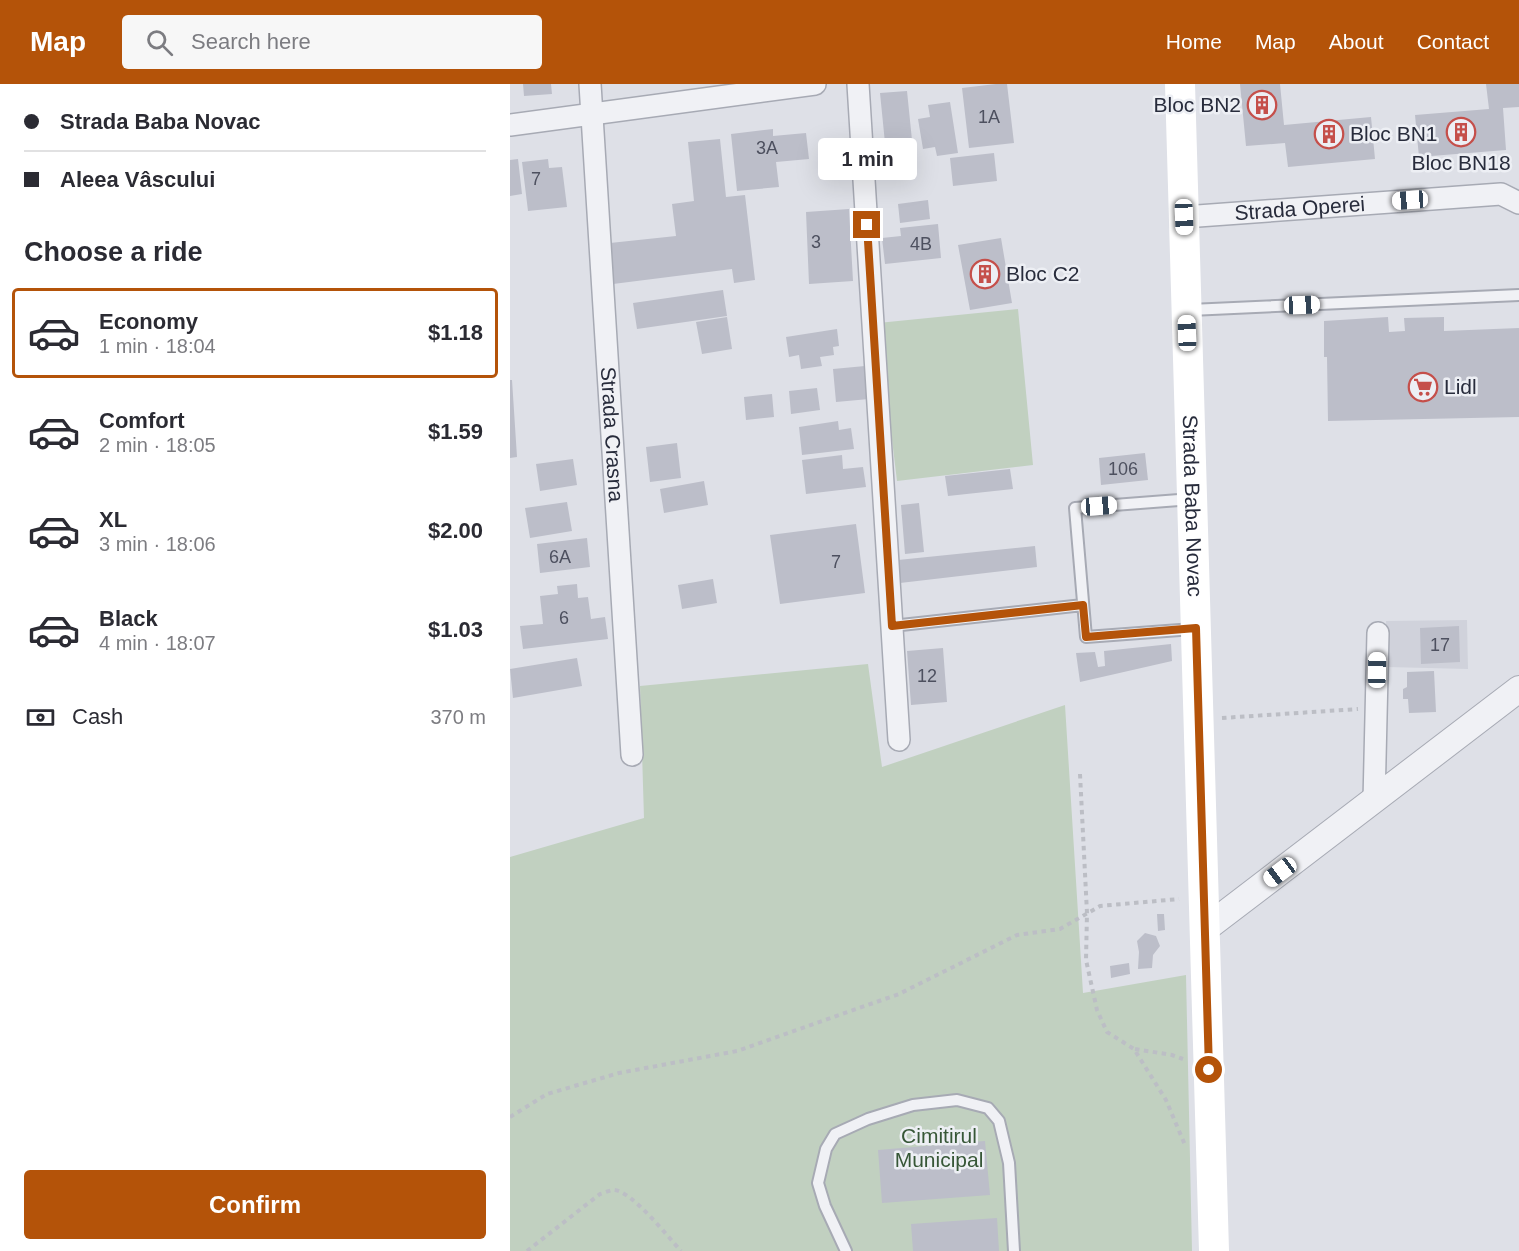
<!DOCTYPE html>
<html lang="en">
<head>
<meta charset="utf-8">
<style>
	body { margin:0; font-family:Arial,sans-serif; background:#f7f7f7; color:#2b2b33; height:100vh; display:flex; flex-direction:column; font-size:22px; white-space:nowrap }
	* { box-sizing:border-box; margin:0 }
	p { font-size:20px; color:#7c7c81 }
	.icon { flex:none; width:33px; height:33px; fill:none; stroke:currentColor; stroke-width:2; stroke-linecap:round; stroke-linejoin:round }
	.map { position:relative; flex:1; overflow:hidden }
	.panel { display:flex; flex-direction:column; background:#fff; width:510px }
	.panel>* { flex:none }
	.guide { display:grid; align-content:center; height:132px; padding:0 24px; background:#fff }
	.end { position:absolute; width:27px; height:27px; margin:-14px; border:8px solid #b45309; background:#fff; box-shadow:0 0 0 3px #fff }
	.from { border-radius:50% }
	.bubble { position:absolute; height:42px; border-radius:6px; background:#fff; box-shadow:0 6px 24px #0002; font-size:20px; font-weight:800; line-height:42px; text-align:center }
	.car { position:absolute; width:18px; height:36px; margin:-18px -9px; border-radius:8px; box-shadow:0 0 4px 2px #0007; background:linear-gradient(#fff 24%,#345 0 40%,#fff 0 76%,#345 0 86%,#fff 0) }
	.guide b { display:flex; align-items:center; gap:21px; height:57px; font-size:22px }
	.guide b+b { border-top:2px solid #e1e1e2 }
	.guide i { width:15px; height:15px; background:#2b2b33 }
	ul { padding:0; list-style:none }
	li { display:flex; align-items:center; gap:18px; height:90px; margin:0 12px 9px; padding:0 12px; border:3px solid transparent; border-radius:6px }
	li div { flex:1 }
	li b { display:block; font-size:22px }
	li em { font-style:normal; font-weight:800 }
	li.current { border-color:#b45309 }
	li>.icon { width:54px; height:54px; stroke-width:1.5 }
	h2 { padding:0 24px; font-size:27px; line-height:72px }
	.pay { display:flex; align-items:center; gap:15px; height:66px; padding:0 24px; font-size:22px }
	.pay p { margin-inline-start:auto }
	.cta { display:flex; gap:12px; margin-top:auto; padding:12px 24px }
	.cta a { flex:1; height:69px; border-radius:6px; background:#b45309; color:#fff; font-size:24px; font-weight:800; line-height:69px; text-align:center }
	header { display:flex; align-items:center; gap:36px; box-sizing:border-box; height:84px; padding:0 30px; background:#b45309; color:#fff }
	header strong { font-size:28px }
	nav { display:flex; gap:33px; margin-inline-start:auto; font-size:21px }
	.search { width:420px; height:54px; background:#f7f7f7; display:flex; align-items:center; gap:15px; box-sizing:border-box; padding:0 21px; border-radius:6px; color:#7c7c81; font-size:22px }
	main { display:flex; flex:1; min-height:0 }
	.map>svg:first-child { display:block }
	.built { fill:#d0d2db }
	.green { fill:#c1d0c0 }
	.building { fill:#bcbec9 }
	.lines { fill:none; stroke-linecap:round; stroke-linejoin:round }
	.service-casing { stroke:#a7aab4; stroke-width:14 }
	.minor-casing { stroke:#a7aab4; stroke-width:24 }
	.tertiary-casing { stroke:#a7aab4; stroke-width:28 }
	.path { stroke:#bcbec5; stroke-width:4; stroke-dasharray:4.5 4.5; stroke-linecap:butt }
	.service { stroke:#f0f1f5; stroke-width:10 }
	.minor { stroke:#f0f1f5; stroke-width:21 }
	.tertiary { stroke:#f0f1f5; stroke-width:26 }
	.secondary { stroke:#fff; stroke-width:30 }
	.route { stroke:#b45309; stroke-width:8 }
	.labels { text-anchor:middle; stroke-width:5; stroke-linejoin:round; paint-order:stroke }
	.number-label { font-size:18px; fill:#4d505f }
	.poi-label { font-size:21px; fill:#282c3c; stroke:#edeff4; text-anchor:start }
	.street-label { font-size:21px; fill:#282c3c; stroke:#edeff4 }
	.park-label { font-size:21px; fill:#375737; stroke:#edeff4 }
</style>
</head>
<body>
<header>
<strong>Map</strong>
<div class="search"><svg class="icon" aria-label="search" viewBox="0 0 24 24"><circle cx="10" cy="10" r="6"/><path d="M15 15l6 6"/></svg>Search here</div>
<nav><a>Home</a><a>Map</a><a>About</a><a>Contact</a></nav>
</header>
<main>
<section class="panel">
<div class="guide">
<b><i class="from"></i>Strada Baba Novac</b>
<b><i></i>Aleea Vâscului</b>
</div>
<h2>Choose a ride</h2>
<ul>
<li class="current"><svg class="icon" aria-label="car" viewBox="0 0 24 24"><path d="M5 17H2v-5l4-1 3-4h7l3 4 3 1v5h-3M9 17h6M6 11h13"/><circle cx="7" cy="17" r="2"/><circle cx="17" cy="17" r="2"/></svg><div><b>Economy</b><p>1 min · 18:04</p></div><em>$1.18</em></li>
<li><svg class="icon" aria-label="car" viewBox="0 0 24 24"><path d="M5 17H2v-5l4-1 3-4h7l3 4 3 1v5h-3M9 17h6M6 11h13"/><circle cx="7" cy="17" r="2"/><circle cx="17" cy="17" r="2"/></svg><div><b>Comfort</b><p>2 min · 18:05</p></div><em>$1.59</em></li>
<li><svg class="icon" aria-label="car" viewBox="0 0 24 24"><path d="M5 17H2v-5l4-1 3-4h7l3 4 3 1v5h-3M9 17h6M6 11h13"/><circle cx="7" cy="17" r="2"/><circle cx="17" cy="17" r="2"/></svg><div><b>XL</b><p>3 min · 18:06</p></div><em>$2.00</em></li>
<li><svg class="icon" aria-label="car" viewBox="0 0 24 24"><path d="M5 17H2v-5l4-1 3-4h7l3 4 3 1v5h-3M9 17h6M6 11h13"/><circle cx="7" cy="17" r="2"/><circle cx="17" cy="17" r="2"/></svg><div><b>Black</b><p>4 min · 18:07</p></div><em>$1.03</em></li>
</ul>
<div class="pay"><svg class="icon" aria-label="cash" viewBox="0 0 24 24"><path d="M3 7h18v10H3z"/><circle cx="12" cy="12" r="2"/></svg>Cash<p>370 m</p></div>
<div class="cta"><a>Confirm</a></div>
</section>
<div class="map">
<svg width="1009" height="1167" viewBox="0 0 1009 1167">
	<rect width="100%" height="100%" fill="#dee0e7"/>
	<path class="built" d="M 957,536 L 958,585 L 877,583 L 876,537 Z"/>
	<path class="green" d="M 508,225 L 523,381 L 387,397 L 368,239 Z
		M 358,580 L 372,683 L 555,621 L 573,909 L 676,891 L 682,1167 L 0,1167 L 0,773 L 134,734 L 130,602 Z"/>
	<path class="building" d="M 13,0 L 41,0 L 42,10 L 14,12 Z
		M 486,0 L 497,0 L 504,59 L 459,64 L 452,4 Z
		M 730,0 L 770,0 L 774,41 L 861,33 L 865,75 L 778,83 L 775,59 L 736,62 Z
		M 976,0 L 1009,0 L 1009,23 L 993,24 L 996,66 L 909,73 L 905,31 L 979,25 Z
		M 397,7 L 403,66 L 376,69 L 370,9 Z
		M 440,18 L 448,69 L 427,72 L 425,63 L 413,65 L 408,35 L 420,33 L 418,21 Z
		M 263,45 L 263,52 L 296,49 L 299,75 L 266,78 L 269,103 L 227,107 L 221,50 Z
		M 210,55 L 216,113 L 235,111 L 245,196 L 224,199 L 222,185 L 103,200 L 100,159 L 166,152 L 162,120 L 184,117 L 178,58 Z
		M 484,69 L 487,97 L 443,102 L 440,74 Z
		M 8,75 L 12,110 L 0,112 L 0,76 Z
		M 38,75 L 39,84 L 52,83 L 57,123 L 18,127 L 12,78 Z
		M 418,116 L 420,135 L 390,139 L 388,120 Z
		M 339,125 L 343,197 L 299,200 L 296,128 Z
		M 428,140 L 431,174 L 375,180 L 372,154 L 391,152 L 390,144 Z
		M 491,154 L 502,219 L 460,226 L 448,161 Z
		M 213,206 L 217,232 L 127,245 L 123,219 Z
		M 217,233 L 222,265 L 192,270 L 186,238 Z
		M 878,233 L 879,248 L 895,247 L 894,234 L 934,233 L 934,247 L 1009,244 L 1009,333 L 818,337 L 817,273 L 814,273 L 814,237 Z
		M 327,245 L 329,262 L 323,263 L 324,271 L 310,273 L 312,282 L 291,285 L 289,271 L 279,273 L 276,253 Z
		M 355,282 L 359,315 L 326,318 L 323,285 Z
		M 0,296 L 2,296 L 7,373 L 0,374 Z
		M 307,304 L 310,326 L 281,330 L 279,307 Z
		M 262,310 L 264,333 L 236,336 L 234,313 Z
		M 328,337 L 329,346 L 341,344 L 344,365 L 292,371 L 289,343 Z
		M 167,359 L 171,394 L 140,398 L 136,363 Z
		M 635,369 L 638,396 L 591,401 L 589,374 Z
		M 332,371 L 333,385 L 353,383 L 356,403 L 296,410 L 292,376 Z
		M 63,375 L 67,401 L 30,407 L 26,380 Z
		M 500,385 L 503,405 L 438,412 L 435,392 Z
		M 194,397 L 198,421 L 154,429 L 150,405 Z
		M 57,418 L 62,447 L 20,454 L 15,424 Z
		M 409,419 L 414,468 L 395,470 L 391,421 Z
		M 346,440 L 355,509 L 270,520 L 260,451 Z
		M 77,454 L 80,483 L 30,489 L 27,460 Z
		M 525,462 L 527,483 L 390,499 L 388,476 Z
		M 203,495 L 207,519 L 172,525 L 168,501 Z
		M 67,500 L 68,514 L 78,513 L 81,535 L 95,533 L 98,555 L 13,565 L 10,542 L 33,540 L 30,512 L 48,510 L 47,502 Z
		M 949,542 L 950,578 L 911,580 L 910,544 Z
		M 661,560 L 662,577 L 570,598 L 566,569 L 585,568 L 588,583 L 595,582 L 594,567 Z
		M 433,564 L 437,618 L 401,621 L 397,567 Z
		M 67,574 L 72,602 L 3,614 L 0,585 Z
		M 924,587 L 926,628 L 899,629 L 898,615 L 893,615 L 893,605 L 897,603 L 897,588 Z
		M 647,830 L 654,830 L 655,846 L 648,847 Z
		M 635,849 L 646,852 L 650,862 L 643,871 L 642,884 L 628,885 L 629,868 L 627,857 Z
		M 619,879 L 620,890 L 601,894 L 600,882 Z
		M 475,1057 L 480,1111 L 372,1119 L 368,1066 Z
		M 487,1134 L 489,1167 L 403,1167 L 401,1140 Z"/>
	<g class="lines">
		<g class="service-casing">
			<path id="service" d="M 680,226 L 1009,211
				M 682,415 L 565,424 L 576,553 L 683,545
				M 382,542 L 573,521
				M 336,1167 L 315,1122 L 308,1099 L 316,1065 L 325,1050 L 358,1035 L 403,1021 L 447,1016 L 478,1024 L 489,1037 L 499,1079 L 504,1167"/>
		</g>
		<g class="minor-casing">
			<g id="minor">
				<path id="s1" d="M 80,0 L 122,671"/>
				<path d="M 348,0 L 389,656"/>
				<path d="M 0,41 L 305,0"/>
				<path id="s2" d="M 674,133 L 991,110 L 1009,119"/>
				<path d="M 864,717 L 868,549"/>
			</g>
		</g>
		<g class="tertiary-casing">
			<path id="tertiary" d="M 695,845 L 1009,605"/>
		</g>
		<path class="path" d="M 712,634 L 848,625
			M 570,690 L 577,829 L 576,876 L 587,926 L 597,948 L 624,965 L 656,1016 L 675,1061
			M 625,965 L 662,971 L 673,975
			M 0,1033 L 37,1010 L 109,989 L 227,967 L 389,910 L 507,851 L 550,845 L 590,822 L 669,815
			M 17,1167 L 90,1110 C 94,1109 100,1106 104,1106 C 122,1107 158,1153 171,1167"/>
		<use href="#service" class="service"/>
		<use href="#minor" class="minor"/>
		<use href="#tertiary" class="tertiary"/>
		<path class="secondary" id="s3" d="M 670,0 L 704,1167"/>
	</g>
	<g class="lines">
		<path class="route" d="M 357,141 L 382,542 L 573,521 L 576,553 L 686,544 L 699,986"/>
	</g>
	<defs>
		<g id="building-ring" transform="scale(1.5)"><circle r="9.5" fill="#edeff4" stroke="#c54f4a" stroke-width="1.5"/><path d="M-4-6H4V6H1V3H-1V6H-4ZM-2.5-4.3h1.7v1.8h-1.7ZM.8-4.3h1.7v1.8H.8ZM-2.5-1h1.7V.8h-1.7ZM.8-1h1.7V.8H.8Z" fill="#c54f4a"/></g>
		<g id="supermarket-ring" transform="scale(1.5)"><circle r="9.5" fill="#edeff4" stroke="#c54f4a" stroke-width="1.5"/><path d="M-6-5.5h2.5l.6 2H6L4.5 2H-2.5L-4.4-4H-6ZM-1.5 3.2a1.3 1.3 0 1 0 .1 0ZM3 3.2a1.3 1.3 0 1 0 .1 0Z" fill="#c54f4a"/></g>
	</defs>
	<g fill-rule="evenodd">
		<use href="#building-ring" x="752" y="21"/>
		<use href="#building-ring" x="951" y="48"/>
		<use href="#building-ring" x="819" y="50"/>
		<use href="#building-ring" x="475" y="190"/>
		<use href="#supermarket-ring" x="913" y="303"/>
	</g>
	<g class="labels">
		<g class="number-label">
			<text x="479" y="39">1A</text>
			<text x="257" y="70">3A</text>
			<text x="26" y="101">7</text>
			<text x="306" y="164">3</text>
			<text x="411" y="166">4B</text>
			<text x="613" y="391">106</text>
			<text x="50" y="479">6A</text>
			<text x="326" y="484">7</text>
			<text x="54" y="540">6</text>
			<text x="930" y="567">17</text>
			<text x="417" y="598">12</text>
		</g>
		<g class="poi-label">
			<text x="731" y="28" text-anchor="end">Bloc BN2</text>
			<text x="840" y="57">Bloc BN1</text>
			<text x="951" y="86" text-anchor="middle">Bloc BN18</text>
			<text x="496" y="197">Bloc C2</text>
			<text x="934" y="310">Lidl</text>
		</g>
		<g class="street-label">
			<text dy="7" stroke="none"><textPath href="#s2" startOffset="116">Strada Operei</textPath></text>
			<text dy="7" stroke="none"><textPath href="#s1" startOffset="351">Strada Crasna</textPath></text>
			<text dy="7" stroke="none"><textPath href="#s3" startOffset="422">Strada Baba Novac</textPath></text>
		</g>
		<g class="park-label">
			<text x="429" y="1059">Cimitirul<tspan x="429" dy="24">Municipal</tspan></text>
		</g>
	</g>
</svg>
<i class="end from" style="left:699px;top:986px"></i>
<i class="end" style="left:357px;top:141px"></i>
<div class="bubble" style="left:308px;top:54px;width:99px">1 min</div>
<i class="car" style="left:900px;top:116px;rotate:266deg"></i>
<i class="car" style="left:674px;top:133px;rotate:178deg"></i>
<i class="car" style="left:792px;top:221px;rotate:88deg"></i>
<i class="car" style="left:677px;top:249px;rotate:358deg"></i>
<i class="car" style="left:589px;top:422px;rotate:86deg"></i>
<i class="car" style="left:867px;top:586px;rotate:1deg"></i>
<i class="car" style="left:770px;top:788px;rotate:233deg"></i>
</div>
</main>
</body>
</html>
